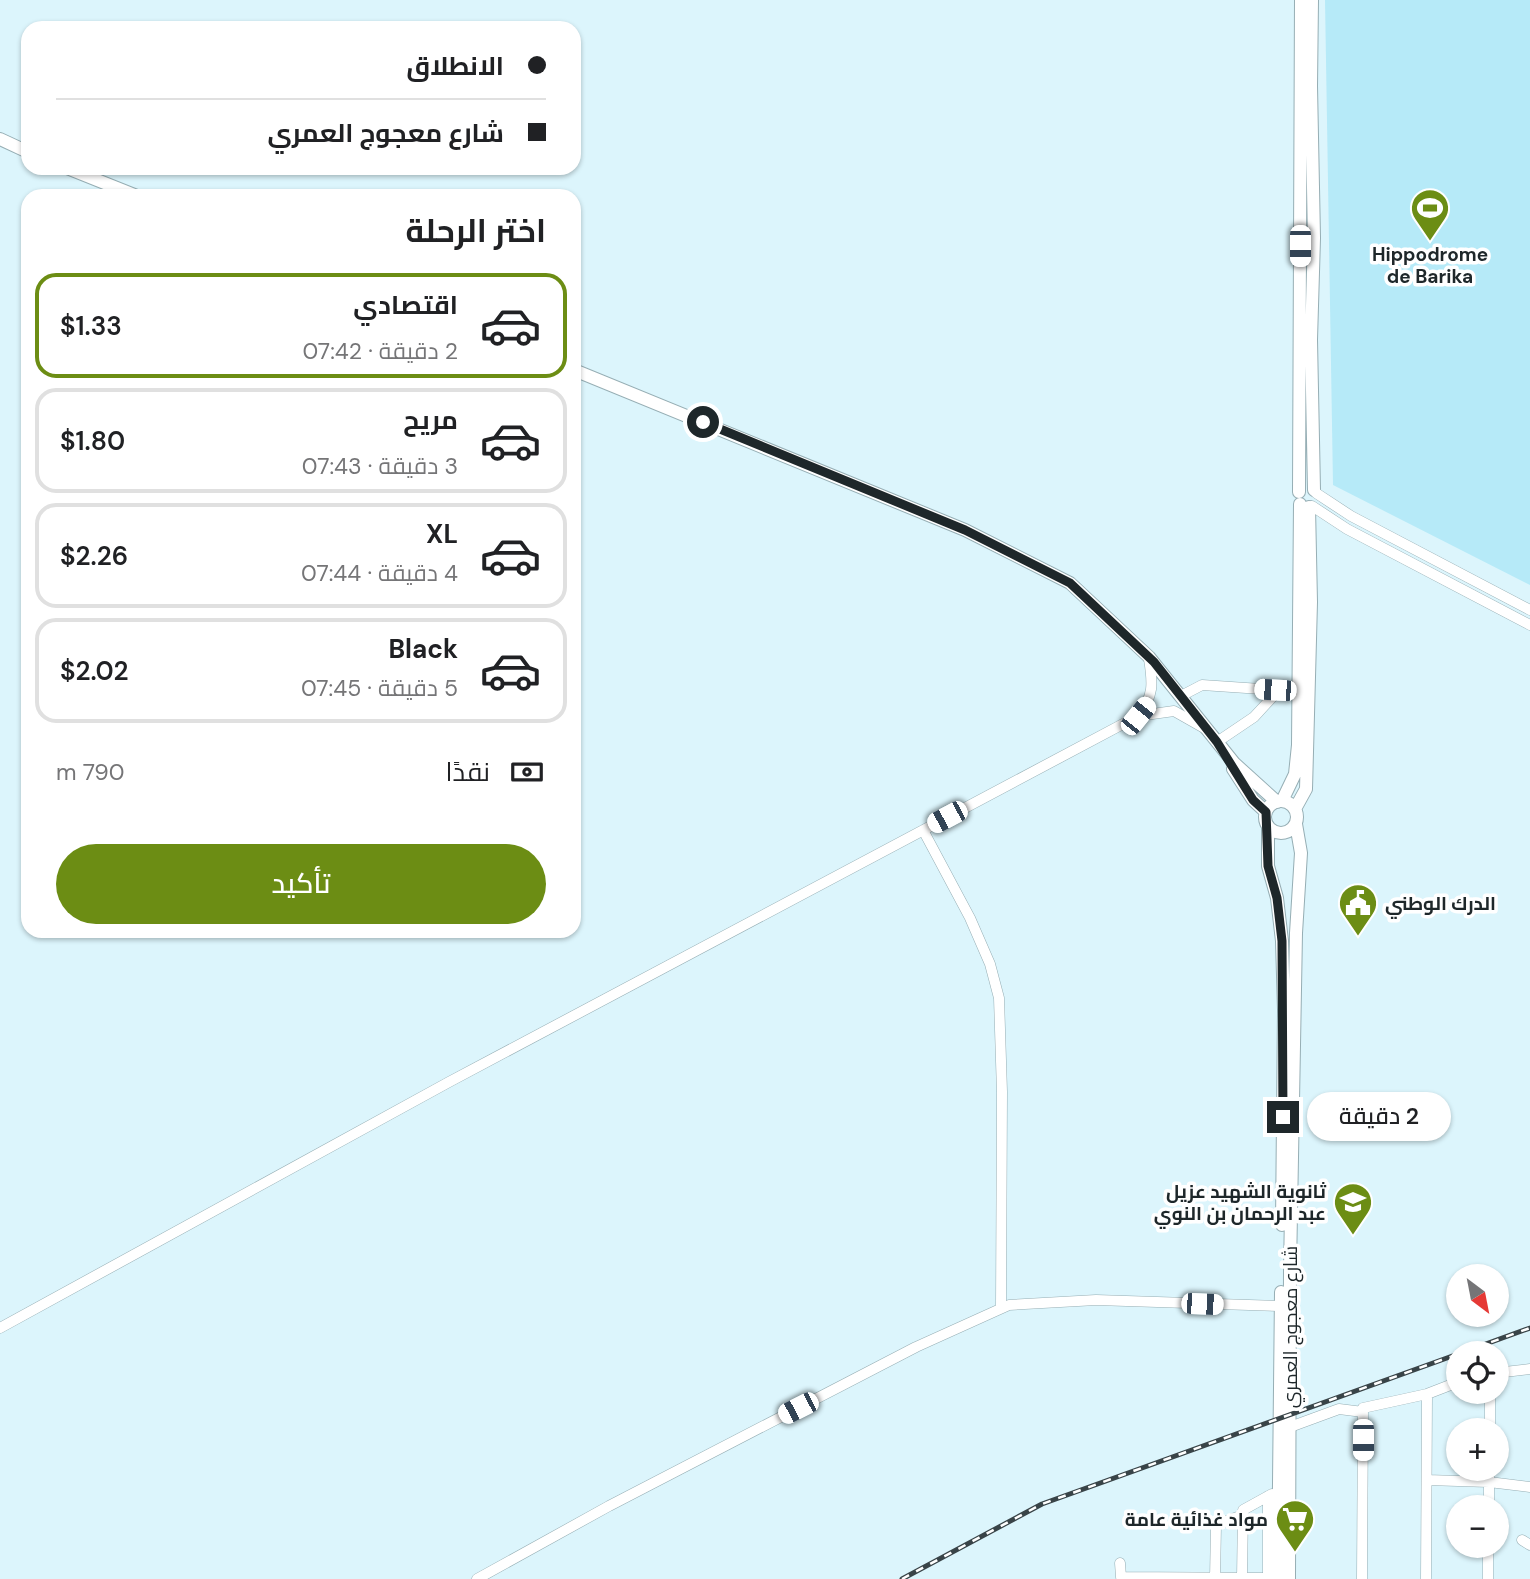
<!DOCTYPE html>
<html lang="ar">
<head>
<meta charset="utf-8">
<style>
	body { margin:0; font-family:"DM Sans",Cairo,sans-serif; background:#f2f2f2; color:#202124; direction:rtl; height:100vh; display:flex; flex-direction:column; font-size:26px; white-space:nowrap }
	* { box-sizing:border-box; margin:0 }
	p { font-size:23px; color:#757577 }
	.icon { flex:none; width:38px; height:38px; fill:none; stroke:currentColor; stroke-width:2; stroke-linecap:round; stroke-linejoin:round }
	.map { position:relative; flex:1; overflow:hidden; direction:ltr }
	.drawer { position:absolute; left:21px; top:189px; width:560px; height:749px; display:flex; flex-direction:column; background:#fff; border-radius:21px; box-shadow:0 2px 5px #0004; direction:rtl }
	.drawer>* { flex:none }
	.banner { position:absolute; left:21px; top:21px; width:560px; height:154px; border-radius:21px; box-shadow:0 2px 5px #0004; direction:rtl; display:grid; align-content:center; height:154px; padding:0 35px; background:#fff }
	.needle { width:46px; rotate:148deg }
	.tools { position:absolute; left:1446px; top:1264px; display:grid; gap:14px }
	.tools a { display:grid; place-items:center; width:63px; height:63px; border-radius:50%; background:#fff; box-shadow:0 2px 5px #0004; font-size:35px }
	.end { position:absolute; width:32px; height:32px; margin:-16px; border:9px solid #1e272a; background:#fff; box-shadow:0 0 0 4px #fff }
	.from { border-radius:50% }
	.bubble { position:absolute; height:49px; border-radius:24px; background:#fff; box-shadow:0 2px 5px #0004; font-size:23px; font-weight:600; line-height:49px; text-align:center; direction:rtl }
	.car { position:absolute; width:21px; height:42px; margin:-21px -10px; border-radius:9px; box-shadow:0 0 5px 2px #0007; background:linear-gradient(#fff 24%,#345 0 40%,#fff 0 76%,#345 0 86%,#fff 0) }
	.banner b { display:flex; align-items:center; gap:24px; height:66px; font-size:26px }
	.banner b+b { border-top:2px solid #e0e0e0 }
	.banner i { width:18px; height:18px; background:#202124 }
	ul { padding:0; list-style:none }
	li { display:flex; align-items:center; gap:21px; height:105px; margin:0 14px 10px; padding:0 21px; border:4px solid #e0e0e0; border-radius:21px }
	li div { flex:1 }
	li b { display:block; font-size:26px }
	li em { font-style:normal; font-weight:600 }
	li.selected { border-color:#6c8d14 }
	li>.icon { width:63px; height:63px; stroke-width:1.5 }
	h2 { padding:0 35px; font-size:32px; line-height:84px }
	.pay { display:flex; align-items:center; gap:18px; height:77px; padding:0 35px; font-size:26px }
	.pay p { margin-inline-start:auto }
	.primary-button { display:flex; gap:14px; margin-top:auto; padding:14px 35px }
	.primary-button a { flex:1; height:80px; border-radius:42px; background:#6c8d14; color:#fff; font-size:28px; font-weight:600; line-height:80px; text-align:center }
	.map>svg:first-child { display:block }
	.green { fill:#b6eaf8 }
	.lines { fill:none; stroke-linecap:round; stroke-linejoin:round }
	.minor-casing { stroke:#96aeb4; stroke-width:11 }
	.major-casing { stroke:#96aeb4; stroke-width:14 }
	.minor { stroke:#fff; stroke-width:10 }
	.major { stroke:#fff; stroke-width:12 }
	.rail-casing { stroke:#394448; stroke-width:5 }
	.rail { stroke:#fff; stroke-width:2.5; stroke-dasharray:8; stroke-linecap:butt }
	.route { stroke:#1e272a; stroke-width:9 }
	.labels { text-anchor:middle; stroke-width:7; stroke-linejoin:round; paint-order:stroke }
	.poi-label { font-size:19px; font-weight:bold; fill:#1e272a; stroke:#fff; text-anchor:end }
	.street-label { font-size:19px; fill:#1e272a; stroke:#fff }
</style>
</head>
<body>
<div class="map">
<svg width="1530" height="1579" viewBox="0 0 1530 1579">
	<rect width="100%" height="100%" fill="#dcf5fc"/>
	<path class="green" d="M 1325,0 L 1530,0 L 1530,585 L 1333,485 Z"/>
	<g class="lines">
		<g class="minor-casing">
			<path id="minor" d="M 1316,493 L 1351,516 L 1530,610
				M 1312,506 L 1347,529 L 1530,625
				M 1149,659 C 1153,684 1154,696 1138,716 L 1174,711 L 1204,728
				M 1181,696 L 1202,685 L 1303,692
				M 1217,742 L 1254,717 L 1278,691
				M 923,830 L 970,918 L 990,964 L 999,998 L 1002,1092 L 1001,1308
				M 0,1328 L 449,1082 L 1138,716
				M 1496,1373 L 1530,1369
				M 1290,1427 L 1339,1409 L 1363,1412
				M 1490,1430 L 1490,1391
				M 1427,1480 L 1489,1482 L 1530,1487
				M 1489,1507 L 1489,1468
				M 1522,1540 L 1530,1545
				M 1120,1563 L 1121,1577 L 1268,1578 L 1268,1496
				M 477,1579 L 609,1506 L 916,1347 L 1009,1305 L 1096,1300 L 1281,1306
				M 1215,1579 L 1216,1525 L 1243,1515
				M 1242,1579 L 1243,1510 L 1272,1494
				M 1362,1579 L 1363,1408 L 1427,1394 L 1458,1382
				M 1426,1579 L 1427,1394
				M 1488,1579 L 1488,1545"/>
		</g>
		<g class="major-casing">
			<path id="major" d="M 1312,0 L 1311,86 L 1314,238 L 1311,340 L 1314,490
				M 0,139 L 28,152
				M 67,168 L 137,196
				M 574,370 L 965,530 L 1070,583 L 1149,657 L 1234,763 L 1277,802
				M 1299,492 L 1301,0
				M 1233,769 L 1253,800 L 1266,812
				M 1282,801 L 1295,774 L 1298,745 L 1300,504
				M1265 817a16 16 0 1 1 32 0a16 16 0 1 1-32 0Z
				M 1295,809 L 1306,789 L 1311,602 L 1309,507
				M 1268,828 L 1268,866 L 1277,898 L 1282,941 L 1284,1010 L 1282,1225
				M 1278,1579 L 1281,1292
				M 1289,1579 L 1290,1269 L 1296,933 L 1301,853 L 1296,824"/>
		</g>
		<use href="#minor" class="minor"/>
		<use href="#major" class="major"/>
		<g class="rail-casing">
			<path id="rail" d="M 1461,1353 L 1530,1328
				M 902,1579 L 1042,1504 L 1458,1354"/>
		</g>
		<use href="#rail" class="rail"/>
	</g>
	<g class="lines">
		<path class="route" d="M 703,422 L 965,530 L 1070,583 L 1154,662 L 1217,742 L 1253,800 L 1266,812 L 1268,866 L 1277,898 L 1282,941 L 1283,1117"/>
	</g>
	<defs>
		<g id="stadium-pin" transform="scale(2.0125)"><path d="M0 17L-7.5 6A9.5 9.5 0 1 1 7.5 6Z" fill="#6c8d14" stroke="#fff"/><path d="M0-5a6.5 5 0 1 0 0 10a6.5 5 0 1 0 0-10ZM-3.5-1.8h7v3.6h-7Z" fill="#fff"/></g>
		<g id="civic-pin" transform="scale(2.0125)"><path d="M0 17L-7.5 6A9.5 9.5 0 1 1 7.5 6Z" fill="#6c8d14" stroke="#fff"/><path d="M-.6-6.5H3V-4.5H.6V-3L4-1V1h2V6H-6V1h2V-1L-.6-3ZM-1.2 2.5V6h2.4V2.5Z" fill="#fff"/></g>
		<g id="school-pin" transform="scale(2.0125)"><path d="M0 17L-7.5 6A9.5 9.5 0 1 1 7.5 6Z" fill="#6c8d14" stroke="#fff"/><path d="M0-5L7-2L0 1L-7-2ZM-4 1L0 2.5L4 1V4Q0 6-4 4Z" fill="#fff"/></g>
		<g id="supermarket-pin" transform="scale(2.0125)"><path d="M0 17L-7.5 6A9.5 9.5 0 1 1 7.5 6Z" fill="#6c8d14" stroke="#fff"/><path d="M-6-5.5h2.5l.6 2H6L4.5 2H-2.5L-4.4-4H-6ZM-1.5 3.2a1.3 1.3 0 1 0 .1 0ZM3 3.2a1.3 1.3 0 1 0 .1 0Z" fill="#fff"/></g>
	</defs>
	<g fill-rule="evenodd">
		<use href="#stadium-pin" x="1430" y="208"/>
		<use href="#civic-pin" x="1358" y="903"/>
		<use href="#school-pin" x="1353" y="1202"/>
		<use href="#supermarket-pin" x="1295" y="1519"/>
	</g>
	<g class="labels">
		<g class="poi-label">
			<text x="1430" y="261" text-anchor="middle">Hippodrome<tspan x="1430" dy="22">de Barika</tspan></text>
			<text x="1385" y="910" text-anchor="start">الدرك الوطني</text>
			<text x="1326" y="1198">ثانوية الشهيد عزيل<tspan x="1326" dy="22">عبد الرحمان بن النوي</tspan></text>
			<text x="1268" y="1526">مواد غذائية عامة</text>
		</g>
		<g class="street-label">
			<text transform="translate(1290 1327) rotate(-90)" y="7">شارع معجوج العمري</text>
		</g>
	</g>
</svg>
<div class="tools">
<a><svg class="needle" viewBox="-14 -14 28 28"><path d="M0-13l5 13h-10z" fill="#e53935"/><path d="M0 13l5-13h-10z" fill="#757577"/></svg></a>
<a><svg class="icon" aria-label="locate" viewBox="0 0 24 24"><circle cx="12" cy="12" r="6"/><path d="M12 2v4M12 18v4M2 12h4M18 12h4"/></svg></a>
<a>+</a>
<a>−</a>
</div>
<i class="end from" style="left:703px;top:422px"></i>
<i class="end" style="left:1283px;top:1117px"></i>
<div class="bubble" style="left:1307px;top:1092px;width:144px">2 دقيقة</div>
<i class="car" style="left:1300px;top:246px;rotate:180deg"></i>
<i class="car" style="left:1275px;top:690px;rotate:273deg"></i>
<i class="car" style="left:1138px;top:716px;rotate:39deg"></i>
<i class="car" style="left:947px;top:817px;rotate:242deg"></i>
<i class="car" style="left:1202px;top:1304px;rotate:92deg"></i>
<i class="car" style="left:798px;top:1408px;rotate:243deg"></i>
<i class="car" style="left:1363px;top:1440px;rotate:180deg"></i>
<div class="banner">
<b><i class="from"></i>الانطلاق</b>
<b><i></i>شارع معجوج العمري</b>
</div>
<section class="drawer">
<h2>اختر الرحلة</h2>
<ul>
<li class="selected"><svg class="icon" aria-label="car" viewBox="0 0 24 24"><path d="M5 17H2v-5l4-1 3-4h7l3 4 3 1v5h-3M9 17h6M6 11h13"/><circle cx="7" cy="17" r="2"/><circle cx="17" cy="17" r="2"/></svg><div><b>اقتصادي</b><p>2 دقيقة · 07:42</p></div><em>$1.33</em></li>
<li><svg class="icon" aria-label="car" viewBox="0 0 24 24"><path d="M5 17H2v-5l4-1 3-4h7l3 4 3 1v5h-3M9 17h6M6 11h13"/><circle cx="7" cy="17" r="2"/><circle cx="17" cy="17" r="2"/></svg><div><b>مريح</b><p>3 دقيقة · 07:43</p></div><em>$1.80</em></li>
<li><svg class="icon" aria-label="car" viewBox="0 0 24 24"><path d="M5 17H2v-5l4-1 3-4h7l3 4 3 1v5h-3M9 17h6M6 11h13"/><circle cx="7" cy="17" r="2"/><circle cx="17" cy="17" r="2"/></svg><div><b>XL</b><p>4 دقيقة · 07:44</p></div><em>$2.26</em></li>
<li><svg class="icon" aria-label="car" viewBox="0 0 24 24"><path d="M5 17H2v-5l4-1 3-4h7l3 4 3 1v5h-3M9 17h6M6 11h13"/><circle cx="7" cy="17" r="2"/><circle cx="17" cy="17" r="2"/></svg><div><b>Black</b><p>5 دقيقة · 07:45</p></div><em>$2.02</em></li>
</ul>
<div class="pay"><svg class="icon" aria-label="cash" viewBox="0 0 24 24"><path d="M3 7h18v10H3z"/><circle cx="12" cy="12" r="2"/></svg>نقدًا<p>790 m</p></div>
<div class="primary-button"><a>تأكيد</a></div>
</section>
</div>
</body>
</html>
